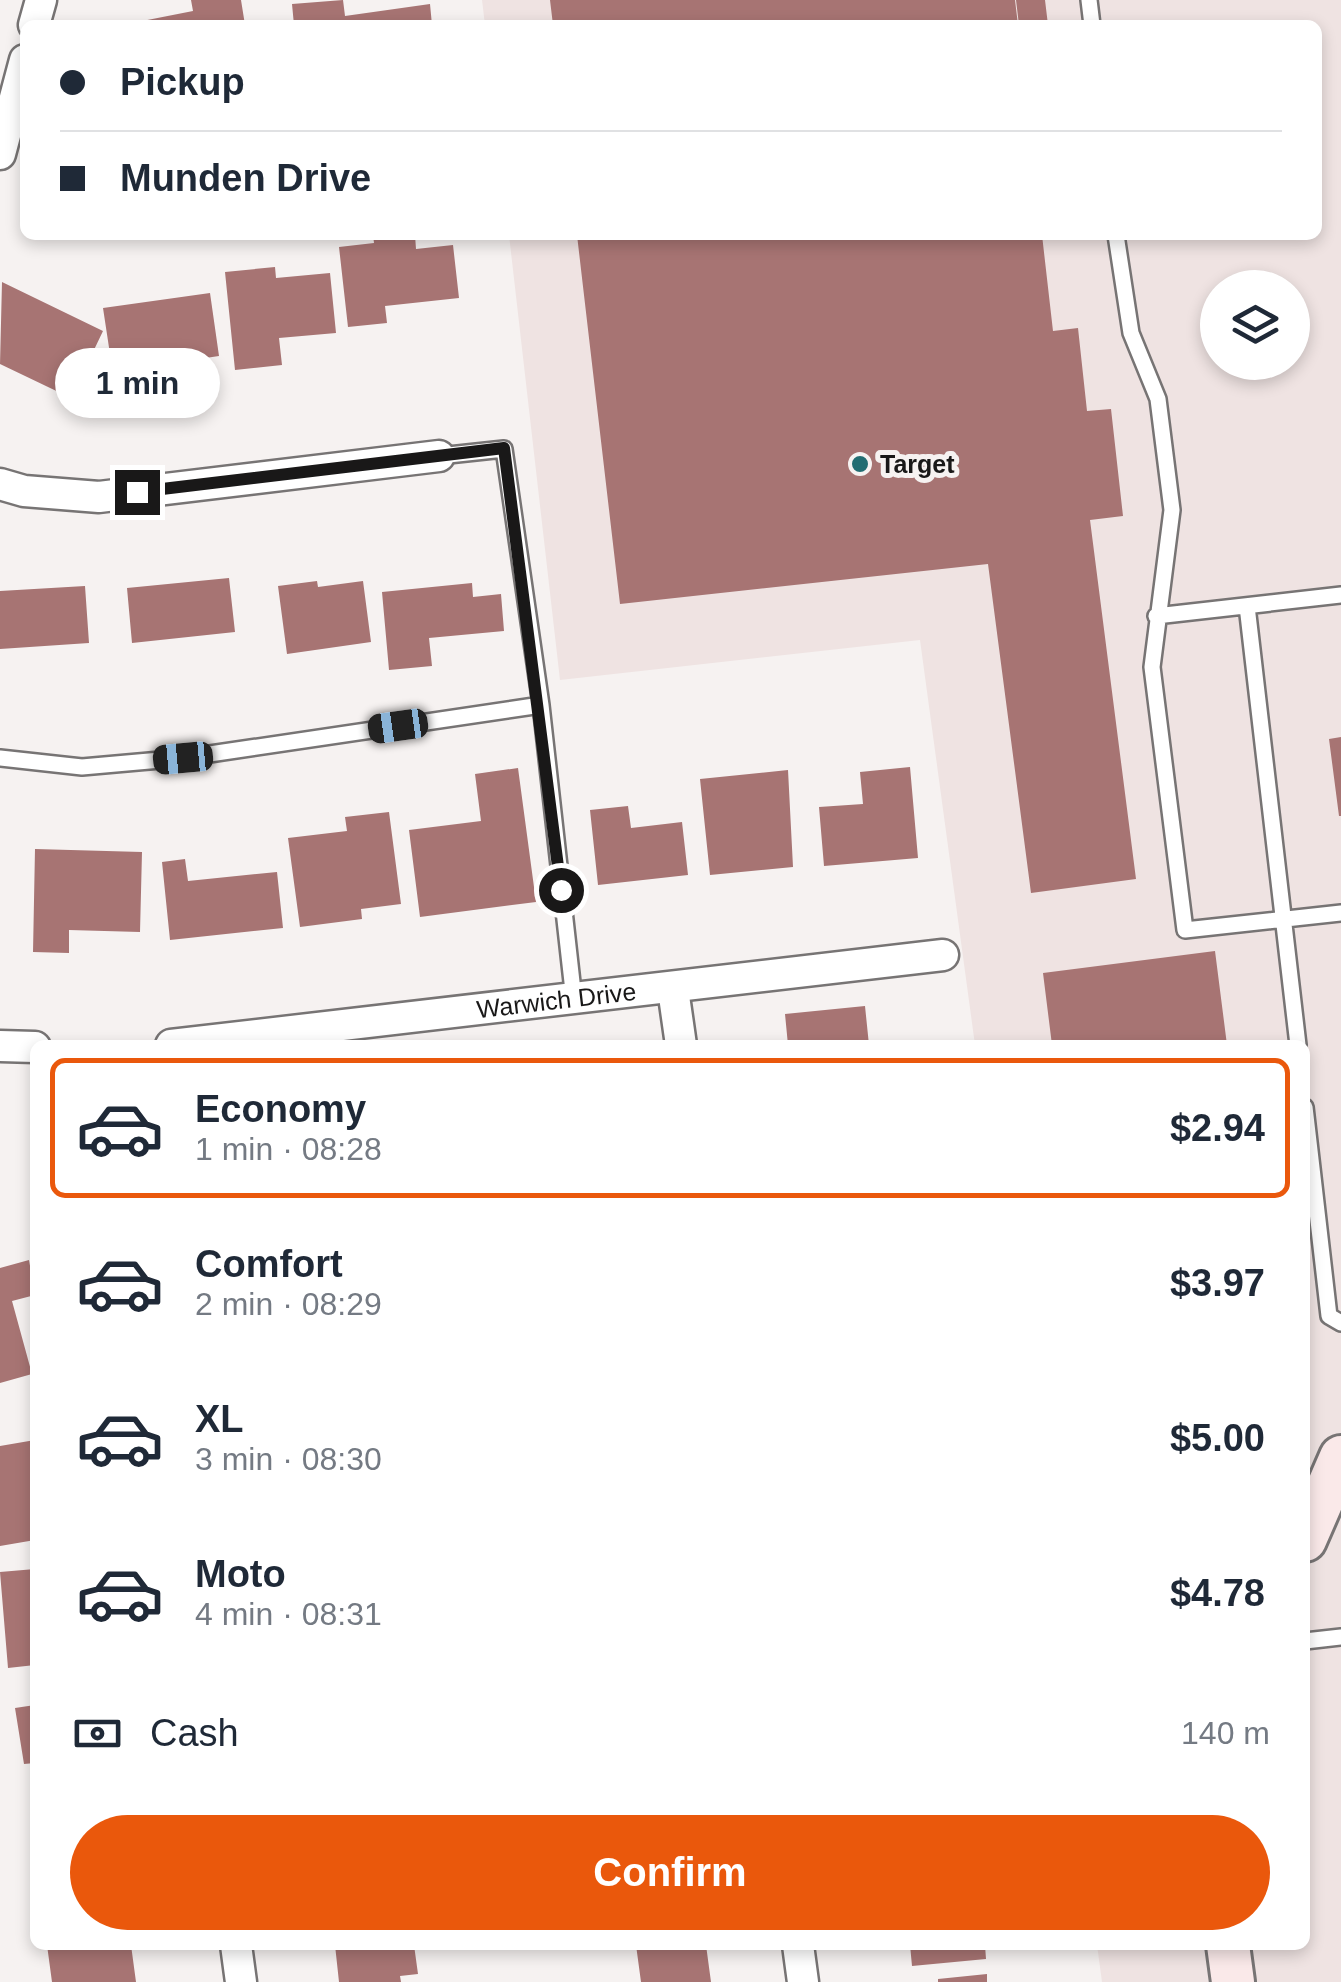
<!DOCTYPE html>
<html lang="en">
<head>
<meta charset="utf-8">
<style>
	body { margin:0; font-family:Arial,sans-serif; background:#f2f2f3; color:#1f2937; height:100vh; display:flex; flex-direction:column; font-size:38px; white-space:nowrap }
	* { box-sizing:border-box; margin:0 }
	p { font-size:32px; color:#747a83 }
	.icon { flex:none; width:55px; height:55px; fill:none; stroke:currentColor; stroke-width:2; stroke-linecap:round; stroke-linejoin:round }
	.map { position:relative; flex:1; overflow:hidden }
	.drawer { position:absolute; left:30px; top:1040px; width:1280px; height:910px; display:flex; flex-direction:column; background:#fff; border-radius:15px; box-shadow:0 5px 15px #0003 }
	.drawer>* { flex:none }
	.guide { position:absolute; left:20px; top:20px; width:1302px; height:220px; border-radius:15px; box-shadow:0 5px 15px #0003; display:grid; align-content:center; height:220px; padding:0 40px; background:#fff }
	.fabs { position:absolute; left:1200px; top:270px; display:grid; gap:20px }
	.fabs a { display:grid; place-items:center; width:110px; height:110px; border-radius:50%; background:#fff; box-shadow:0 5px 15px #0003; font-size:50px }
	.end { position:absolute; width:45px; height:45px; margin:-22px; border:12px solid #191818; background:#fff; box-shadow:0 0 0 5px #fff }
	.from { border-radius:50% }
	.bubble { position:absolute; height:70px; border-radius:35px; background:#fff; box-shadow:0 5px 15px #0003; font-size:32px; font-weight:600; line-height:70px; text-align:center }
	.car { position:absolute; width:30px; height:60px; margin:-30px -15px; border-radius:12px; box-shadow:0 0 8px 2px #0007; background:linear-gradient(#222 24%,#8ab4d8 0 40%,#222 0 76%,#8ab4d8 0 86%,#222 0) }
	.guide b { display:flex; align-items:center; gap:35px; height:95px; font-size:38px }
	.guide b+b { border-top:2px solid #e0e1e3 }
	.guide i { width:25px; height:25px; background:#1f2937 }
	ul { padding:18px 0 0; list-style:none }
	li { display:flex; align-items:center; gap:30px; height:140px; margin:0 20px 15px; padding:0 20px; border:5px solid transparent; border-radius:15px }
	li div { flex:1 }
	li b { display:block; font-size:38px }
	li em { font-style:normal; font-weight:600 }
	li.active { border-color:#ea580c }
	li>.icon { width:90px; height:90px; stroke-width:1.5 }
	.pay { display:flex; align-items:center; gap:25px; height:110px; padding:0 40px; font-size:38px }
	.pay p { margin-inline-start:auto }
	.button { display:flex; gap:20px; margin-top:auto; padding:20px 40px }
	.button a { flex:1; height:115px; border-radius:60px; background:#ea580c; color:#fff; font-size:40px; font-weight:600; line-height:115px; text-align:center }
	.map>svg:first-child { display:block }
	.built { fill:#efe3e2; fill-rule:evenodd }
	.building { fill:#a77473 }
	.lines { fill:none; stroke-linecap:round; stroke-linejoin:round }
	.lane-casing { stroke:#777474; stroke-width:20 }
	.street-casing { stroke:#777474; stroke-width:35 }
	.secondary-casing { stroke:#777474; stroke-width:48 }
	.lane { stroke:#fff; stroke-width:15 }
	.street { stroke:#fff; stroke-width:30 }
	.secondary { stroke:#fae9e9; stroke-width:42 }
	.route { stroke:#191818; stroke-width:12 }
	.poi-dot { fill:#226d72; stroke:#f6f2f1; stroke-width:4 }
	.labels { text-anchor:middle; stroke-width:10; stroke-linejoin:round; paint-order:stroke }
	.poi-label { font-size:25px; font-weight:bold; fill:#191818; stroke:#f6f2f1; text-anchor:start }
	.street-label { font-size:25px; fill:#191818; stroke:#f6f2f1 }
</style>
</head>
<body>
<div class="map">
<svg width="1341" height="1982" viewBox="0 0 1341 1982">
	<rect width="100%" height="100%" fill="#f6f2f1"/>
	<path class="built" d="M 482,0 L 1341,0 L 1341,1982 L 1102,1982 L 1097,1945 L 1305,1945 L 1305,1045 L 975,1045 L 920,640 L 560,680 L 509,235 L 1318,235 L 1318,25 L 485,25 ZM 1218,288 L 1292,288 L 1292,362 L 1218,362 Z"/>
	<path class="building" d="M 191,0 L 241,0 L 245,25 L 122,25 L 193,11 Z
		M 343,0 L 345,16 L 430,4 L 432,25 L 294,25 L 292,4 Z
		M 550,0 L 1015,0 L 1018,25 L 553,25 Z
		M 1016,0 L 1045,0 L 1048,25 L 1019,25 Z
		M 373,235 L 415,235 L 416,249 L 453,245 L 459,298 L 385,306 L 387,323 L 348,327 L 339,247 L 374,243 Z
		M 577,235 L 1042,235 L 1053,331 L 1078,328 L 1087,411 L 1111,409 L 1123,516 L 1090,520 L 1136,879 L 1031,893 L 988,564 L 620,604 Z
		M 275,267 L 276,278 L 330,273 L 336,333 L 279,338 L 282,365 L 235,370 L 225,272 Z
		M 2,282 L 103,331 L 71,398 L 0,364 Z
		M 210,293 L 219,356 L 158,365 L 160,381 L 115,387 L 103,308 Z
		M 229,578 L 235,632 L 132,643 L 127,588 Z
		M 317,581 L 318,587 L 363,581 L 371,642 L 287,654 L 278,586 Z
		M 472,583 L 473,597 L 501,594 L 504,631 L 429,638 L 432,666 L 389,670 L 382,592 Z
		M 85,586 L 89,643 L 0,649 L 0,591 Z
		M 1341,737 L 1341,816 L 1339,816 L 1329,739 Z
		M 910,767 L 918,858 L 824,866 L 819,807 L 863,804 L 860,772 Z
		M 518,768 L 536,902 L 420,917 L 409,830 L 481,821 L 475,774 Z
		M 788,770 L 793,867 L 710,875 L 700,779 Z
		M 628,806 L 631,828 L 682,822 L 688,875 L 598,885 L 590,810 Z
		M 389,812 L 401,904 L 361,909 L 362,919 L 300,927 L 288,838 L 347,831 L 345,817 Z
		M 35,849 L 142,852 L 140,932 L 69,930 L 69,953 L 33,952 Z
		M 185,859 L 188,881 L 277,872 L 283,928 L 170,940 L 162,862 Z
		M 1215,951 L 1227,1045 L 1052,1045 L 1043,973 Z
		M 865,1006 L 869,1045 L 788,1045 L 785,1014 Z
		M 29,1260 L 35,1295 L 12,1301 L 32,1374 L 0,1383 L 0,1268 Z
		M 35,1440 L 35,1540 L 0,1546 L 0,1446 Z
		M 35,1569 L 35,1665 L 8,1668 L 0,1572 Z
		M 35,1705 L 35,1763 L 24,1764 L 15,1708 Z
		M 47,1945 L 131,1945 L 136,1982 L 52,1982 Z
		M 335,1945 L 414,1945 L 418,1974 L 400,1976 L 401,1982 L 339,1982 Z
		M 636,1945 L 706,1945 L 711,1982 L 641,1982 Z
		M 910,1945 L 985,1945 L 986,1959 L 912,1966 Z
		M 987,1974 L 987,1982 L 938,1982 L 938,1979 Z"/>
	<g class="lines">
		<g class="lane-casing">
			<path id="lane" d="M 1089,0 L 1092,25
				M 1116,235 L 1131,333 L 1158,399 L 1172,510 L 1152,667 L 1185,930 L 1341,913
				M 439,456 L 504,449 L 541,705 L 574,1000
				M 1247,606 L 1298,1045
				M 1156,616 L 1341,595
				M 0,758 L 82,767 L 183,758 L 541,705
				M 1305,1107 L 1329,1316 L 1341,1323
				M 1305,1641 L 1341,1637"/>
		</g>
		<g class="street-casing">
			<g id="street">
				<path d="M 34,25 L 41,0"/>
				<path d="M 0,154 L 25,60"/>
				<path d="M 0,484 L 24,491 L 99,497 L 439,456"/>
				<path d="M 673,989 L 681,1045"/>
				<path id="s1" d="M 171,1045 L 943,955"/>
				<path d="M 0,1046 L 35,1047"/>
				<path d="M 236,1945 L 241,1982"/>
				<path d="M 798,1945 L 803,1982"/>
			</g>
		</g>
		<g class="secondary-casing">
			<path id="secondary" d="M 1305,1540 L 1341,1457
				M 1228,1945 L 1233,1982"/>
		</g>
		<use href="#lane" class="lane"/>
		<use href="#street" class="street"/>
		<use href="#secondary" class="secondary"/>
	</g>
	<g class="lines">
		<path class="route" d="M 137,492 L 504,448 L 561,890"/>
	</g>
	<circle class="poi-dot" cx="860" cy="464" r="10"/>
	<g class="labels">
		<g class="poi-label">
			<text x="880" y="473">Target</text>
		</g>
		<g class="street-label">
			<text dy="9" stroke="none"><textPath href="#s1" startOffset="388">Warwich Drive</textPath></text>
		</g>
	</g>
</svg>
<div class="fabs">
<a><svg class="icon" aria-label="layers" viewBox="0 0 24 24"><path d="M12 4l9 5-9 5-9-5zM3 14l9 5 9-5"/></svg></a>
</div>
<i class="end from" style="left:561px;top:890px"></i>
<i class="end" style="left:137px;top:492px"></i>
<div class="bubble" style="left:55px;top:348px;width:165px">1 min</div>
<i class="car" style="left:398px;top:726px;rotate:262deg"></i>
<i class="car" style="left:183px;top:758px;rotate:265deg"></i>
<div class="guide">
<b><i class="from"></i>Pickup</b>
<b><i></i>Munden Drive</b>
</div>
<section class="drawer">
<ul>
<li class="active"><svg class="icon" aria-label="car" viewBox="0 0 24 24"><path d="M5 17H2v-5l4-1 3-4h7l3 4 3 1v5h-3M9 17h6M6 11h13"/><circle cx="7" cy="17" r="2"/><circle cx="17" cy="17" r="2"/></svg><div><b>Economy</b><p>1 min · 08:28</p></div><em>$2.94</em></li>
<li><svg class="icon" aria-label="car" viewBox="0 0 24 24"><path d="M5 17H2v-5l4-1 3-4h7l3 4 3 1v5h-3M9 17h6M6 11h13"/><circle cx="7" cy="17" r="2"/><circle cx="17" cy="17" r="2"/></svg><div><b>Comfort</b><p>2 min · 08:29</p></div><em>$3.97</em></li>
<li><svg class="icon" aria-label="car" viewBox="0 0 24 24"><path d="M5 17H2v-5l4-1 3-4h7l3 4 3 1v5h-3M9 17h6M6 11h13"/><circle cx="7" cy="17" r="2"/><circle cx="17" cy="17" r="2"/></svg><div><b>XL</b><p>3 min · 08:30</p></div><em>$5.00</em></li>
<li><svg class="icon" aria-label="car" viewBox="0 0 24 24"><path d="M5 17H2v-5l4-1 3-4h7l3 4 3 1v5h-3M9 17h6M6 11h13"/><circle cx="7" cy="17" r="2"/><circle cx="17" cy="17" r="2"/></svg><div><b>Moto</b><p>4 min · 08:31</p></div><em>$4.78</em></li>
</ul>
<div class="pay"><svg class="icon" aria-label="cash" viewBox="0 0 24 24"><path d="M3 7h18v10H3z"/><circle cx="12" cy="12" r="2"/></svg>Cash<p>140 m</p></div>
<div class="button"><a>Confirm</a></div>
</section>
</div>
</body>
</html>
